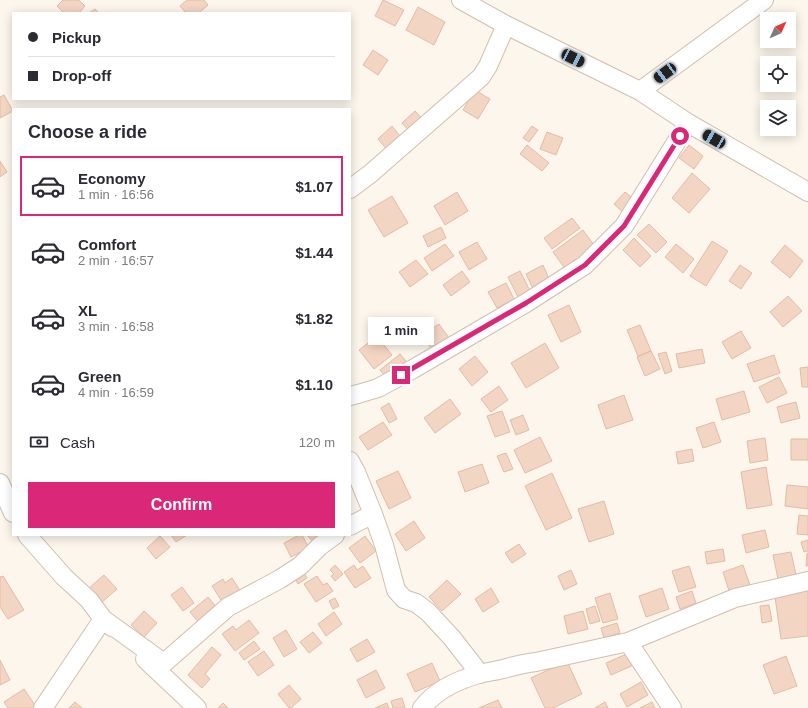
<!DOCTYPE html>
<html lang="en">
<head>
<meta charset="utf-8">
<style>
	body { margin:0; font-family:Arial,sans-serif; background:#f7f7f7; color:#2b2b33; height:100vh; display:flex; flex-direction:column; font-size:15px; white-space:nowrap }
	* { box-sizing:border-box; margin:0 }
	p { font-size:13px; color:#7c7c81 }
	.icon { flex:none; width:22px; height:22px; fill:none; stroke:currentColor; stroke-width:2; stroke-linecap:round; stroke-linejoin:round }
	.map { position:relative; flex:1; overflow:hidden }
	.drawer { position:absolute; left:12px; top:108px; width:339px; height:428px; display:flex; flex-direction:column; background:#fff; border-radius:0px; box-shadow:0 2px 10px #0003 }
	.drawer>* { flex:none }
	.guide { position:absolute; left:12px; top:12px; width:339px; height:88px; border-radius:0px; box-shadow:0 2px 10px #0003; display:grid; align-content:center; height:88px; padding:0 16px; background:#fff }
	.needle { width:26px; rotate:45deg }
	.buttons { position:absolute; left:760px; top:12px; display:grid; gap:8px }
	.buttons a { display:grid; place-items:center; width:36px; height:36px; border-radius:0px; background:#fff; box-shadow:0 2px 10px #0003; font-size:20px }
	.end { position:absolute; width:18px; height:18px; margin:-9px; border:5px solid #db2777; background:#fff; box-shadow:0 0 0 2px #fff }
	.from { border-radius:50% }
	.bubble { position:absolute; height:28px; border-radius:0px; background:#fff; box-shadow:0 2px 10px #0003; font-size:13px; font-weight:600; line-height:28px; text-align:center }
	.car { position:absolute; width:12px; height:24px; margin:-12px -6px; border-radius:5px; box-shadow:0 0 3px 1px #0007; background:linear-gradient(#222 24%,#8ab4d8 0 40%,#222 0 76%,#8ab4d8 0 86%,#222 0) }
	.guide b { display:flex; align-items:center; gap:14px; height:38px; font-size:15px }
	.guide b+b { border-top:1px solid #e1e1e2 }
	.guide i { width:10px; height:10px; background:#2b2b33 }
	ul { padding:0; list-style:none }
	li { display:flex; align-items:center; gap:12px; height:60px; margin:0 8px 6px; padding:0 8px; border:2px solid transparent; border-radius:0px }
	li div { flex:1 }
	li b { display:block; font-size:15px }
	li em { font-style:normal; font-weight:600 }
	li.selected { border-color:#db2777 }
	li>.icon { width:36px; height:36px; stroke-width:1.5 }
	h2 { padding:0 16px; font-size:18px; line-height:48px }
	.pay { display:flex; align-items:center; gap:10px; height:44px; padding:0 16px; font-size:15px }
	.pay p { margin-inline-start:auto }
	.action { display:flex; gap:8px; margin-top:auto; padding:8px 16px }
	.action a { flex:1; height:46px; border-radius:0px; background:#db2777; color:#fff; font-size:16px; font-weight:600; line-height:46px; text-align:center }
	.map>svg:first-child { display:block }
	.building { fill:#f3d5c3; stroke:#e6bba3 }
	.lines { fill:none; stroke-linecap:round; stroke-linejoin:round }
	.street-casing { stroke:#d1beb0; stroke-width:20 }
	.street { stroke:#fff; stroke-width:18 }
	.route { stroke:#db2777; stroke-width:5 }
</style>
</head>
<body>
<div class="map">
<svg width="808" height="708" viewBox="0 0 808 708">
	<rect width="100%" height="100%" fill="#fdf6ec"/>
	<path class="building" d="M 63,0 L 79,0 L 85,6 L 79,13 L 64,13 L 57,6 Z
		M 187,0 L 204,0 L 208,5 L 199,13 L 186,13 L 180,6 Z
		M 383,0 L 404,10 L 395,26 L 375,16 Z
		M 418,7 L 445,22 L 434,45 L 406,30 Z
		M 95,9 L 99,13 L 89,13 Z
		M 373,50 L 388,60 L 378,75 L 363,65 Z
		M 475,90 L 490,99 L 478,119 L 463,110 Z
		M 4,95 L 13,111 L 0,118 L 0,97 Z
		M 415,111 L 425,122 L 412,134 L 402,123 Z
		M 392,126 L 404,141 L 390,153 L 378,139 Z
		M 532,126 L 538,130 L 529,142 L 523,138 Z
		M 547,132 L 563,138 L 556,155 L 540,149 Z
		M 527,145 L 549,163 L 542,171 L 520,154 Z
		M 689,145 L 703,156 L 694,169 L 679,158 Z
		M 0,161 L 7,172 L 0,177 Z
		M 692,173 L 710,189 L 689,213 L 672,198 Z
		M 457,192 L 468,211 L 445,225 L 434,206 Z
		M 625,192 L 636,201 L 625,214 L 614,204 Z
		M 392,196 L 408,223 L 384,237 L 368,210 Z
		M 572,218 L 580,228 L 552,249 L 544,238 Z
		M 649,224 L 667,242 L 656,253 L 637,235 Z
		M 441,227 L 446,238 L 428,247 L 423,236 Z
		M 583,230 L 596,248 L 566,270 L 553,252 Z
		M 634,238 L 651,256 L 640,267 L 623,250 Z
		M 712,241 L 728,251 L 706,286 L 690,276 Z
		M 477,242 L 487,259 L 469,270 L 459,252 Z
		M 445,244 L 454,256 L 432,271 L 424,258 Z
		M 676,244 L 694,259 L 683,273 L 665,257 Z
		M 785,245 L 803,261 L 790,278 L 771,262 Z
		M 416,260 L 428,274 L 410,287 L 399,272 Z
		M 543,265 L 551,283 L 534,291 L 526,274 Z
		M 740,265 L 752,273 L 741,289 L 729,281 Z
		M 462,271 L 470,282 L 451,296 L 443,285 Z
		M 520,271 L 530,291 L 518,297 L 508,277 Z
		M 506,283 L 514,299 L 497,308 L 488,292 Z
		M 788,296 L 802,311 L 783,327 L 770,312 Z
		M 569,305 L 581,332 L 561,342 L 548,315 Z
		M 439,324 L 449,338 L 432,350 L 422,335 Z
		M 640,325 L 651,351 L 638,356 L 627,330 Z
		M 741,331 L 751,348 L 732,359 L 722,342 Z
		M 377,336 L 392,355 L 374,369 L 359,350 Z
		M 545,343 L 559,368 L 526,388 L 511,363 Z
		M 702,349 L 705,363 L 679,368 L 676,354 Z
		M 651,351 L 660,369 L 645,376 L 637,357 Z
		M 666,352 L 672,371 L 665,374 L 658,354 Z
		M 400,354 L 406,361 L 387,378 L 380,370 Z
		M 774,355 L 780,373 L 754,382 L 747,364 Z
		M 475,356 L 488,372 L 472,386 L 459,369 Z
		M 808,367 L 808,387 L 802,387 L 800,368 Z
		M 779,377 L 787,393 L 767,403 L 759,387 Z
		M 499,386 L 508,400 L 491,412 L 481,399 Z
		M 744,391 L 750,412 L 722,420 L 716,399 Z
		M 624,395 L 633,420 L 606,429 L 598,405 Z
		M 450,399 L 461,414 L 435,433 L 424,418 Z
		M 796,402 L 800,418 L 781,423 L 777,407 Z
		M 389,403 L 397,419 L 389,423 L 381,408 Z
		M 502,411 L 510,432 L 495,437 L 487,416 Z
		M 523,415 L 529,430 L 516,435 L 510,420 Z
		M 383,422 L 392,435 L 368,450 L 359,437 Z
		M 714,422 L 721,442 L 703,448 L 696,428 Z
		M 540,437 L 552,461 L 525,473 L 514,450 Z
		M 765,438 L 768,460 L 750,463 L 747,441 Z
		M 791,439 L 808,439 L 808,460 L 791,460 Z
		M 692,449 L 694,461 L 678,464 L 676,452 Z
		M 506,453 L 513,469 L 504,472 L 497,456 Z
		M 482,464 L 489,483 L 465,492 L 458,472 Z
		M 766,467 L 772,505 L 747,509 L 741,472 Z
		M 398,471 L 411,498 L 389,509 L 376,481 Z
		M 552,473 L 572,518 L 546,530 L 525,486 Z
		M 787,485 L 808,487 L 808,509 L 785,506 Z
		M 604,501 L 614,534 L 589,542 L 578,509 Z
		M 799,515 L 808,516 L 808,535 L 797,534 Z
		M 414,521 L 425,538 L 406,551 L 395,534 Z
		M 765,530 L 769,547 L 746,553 L 742,535 Z
		M 171,535 L 187,535 L 176,542 Z
		M 299,535 L 302,535 L 309,548 L 291,557 L 284,543 Z
		M 307,535 L 323,535 L 314,543 Z
		M 160,536 L 170,547 L 156,559 L 147,548 Z
		M 365,536 L 376,551 L 360,563 L 349,548 Z
		M 808,540 L 808,551 L 804,552 L 801,542 Z
		M 519,544 L 526,554 L 512,563 L 505,553 Z
		M 723,549 L 725,561 L 707,564 L 705,552 Z
		M 791,552 L 796,575 L 778,579 L 773,555 Z
		M 807,553 L 808,553 L 808,566 L 806,566 Z
		M 335,565 L 343,574 L 335,581 L 331,576 L 334,574 L 330,570 Z
		M 354,565 L 357,570 L 363,566 L 371,578 L 355,588 L 344,572 Z
		M 743,565 L 751,588 L 730,594 L 723,572 Z
		M 689,566 L 696,587 L 679,592 L 672,571 Z
		M 571,570 L 577,584 L 564,590 L 558,576 Z
		M 303,572 L 307,578 L 298,584 L 295,578 Z
		M 104,575 L 117,589 L 101,603 L 88,589 Z
		M 3,576 L 24,610 L 8,619 L 0,607 L 0,577 Z
		M 317,576 L 323,585 L 327,583 L 333,591 L 316,602 L 304,584 Z
		M 232,578 L 241,592 L 223,603 L 212,586 L 223,579 L 225,583 Z
		M 447,580 L 461,594 L 442,611 L 429,597 Z
		M 182,587 L 194,603 L 183,611 L 171,595 Z
		M 491,588 L 499,602 L 483,612 L 475,599 Z
		M 662,588 L 669,609 L 646,617 L 639,596 Z
		M 808,589 L 808,636 L 781,639 L 774,590 Z
		M 692,591 L 696,603 L 680,609 L 676,597 Z
		M 610,593 L 618,619 L 603,623 L 595,598 Z
		M 208,597 L 218,609 L 201,625 L 190,612 Z
		M 335,598 L 339,606 L 333,609 L 329,601 Z
		M 769,605 L 772,621 L 762,623 L 760,606 Z
		M 595,606 L 600,621 L 590,624 L 586,609 Z
		M 144,611 L 157,623 L 144,637 L 131,625 Z
		M 583,611 L 588,629 L 568,634 L 564,616 Z
		M 334,612 L 342,624 L 326,636 L 318,624 Z
		M 249,620 L 259,633 L 235,651 L 222,634 L 233,626 L 236,630 Z
		M 617,623 L 620,633 L 604,638 L 601,628 Z
		M 286,630 L 297,649 L 284,657 L 273,638 Z
		M 313,632 L 322,643 L 309,653 L 300,642 Z
		M 367,639 L 375,652 L 357,662 L 350,649 Z
		M 254,641 L 260,649 L 244,660 L 239,653 Z
		M 212,647 L 221,655 L 205,674 L 210,679 L 202,688 L 188,675 Z
		M 264,651 L 274,665 L 258,676 L 248,662 Z
		M 631,652 L 636,664 L 611,675 L 606,663 Z
		M 786,656 L 797,686 L 774,694 L 763,665 Z
		M 0,660 L 10,680 L 0,685 Z
		M 567,661 L 582,694 L 553,708 L 545,708 L 531,678 Z
		M 432,663 L 440,681 L 415,692 L 407,674 Z
		M 376,670 L 385,688 L 366,698 L 357,680 Z
		M 641,682 L 648,695 L 627,707 L 620,694 Z
		M 289,685 L 301,699 L 291,708 L 289,708 L 278,694 Z
		M 24,689 L 37,708 L 8,708 L 4,702 Z
		M 402,698 L 405,708 L 393,708 L 391,701 Z
		M 498,700 L 502,708 L 479,708 Z
		M 75,702 L 82,708 L 69,708 Z
		M 605,702 L 608,708 L 595,708 Z
		M 652,702 L 655,708 L 640,708 Z
		M 223,703 L 228,708 L 218,708 Z
		M 387,703 L 389,708 L 375,708 Z"/>
	<g class="lines">
		<g class="street-casing">
			<path id="street" d="M 461,0 L 506,25 L 640,91 L 688,123 L 808,192
				M 640,91 L 764,0
				M 350,189 L 370,174 L 481,77 L 488,66 L 506,25
				M 350,396 L 358,394 L 378,388 L 413,369 L 526,303 L 585,265 L 624,226 L 688,123
				M 350,461 L 356,472 L 373,514 L 384,545 L 396,590 L 404,599 L 416,603 L 428,612 L 452,638 L 480,674
				M 0,483 L 13,513
				M 350,526 L 373,514
				M 27,535 L 64,577 L 89,600 L 103,619 L 112,627
				M 628,642 L 735,598 L 808,581
				M 145,659 L 197,708
				M 43,708 L 103,619 L 164,663 L 228,607 L 280,579 L 300,566 L 320,546 L 335,535
				M 422,708 C 435,691 458,680 479,674 C 487,672 495,671 503,669 C 514,666 525,663 536,662 L 628,642 L 672,708"/>
		</g>
		<use href="#street" class="street"/>
	</g>
	<g class="lines">
		<path class="route" d="M 401,375 L 526,303 L 585,265 L 624,226 L 680,136"/>
	</g>
</svg>
<div class="buttons">
<a><svg class="needle" viewBox="-14 -14 28 28"><path d="M0-13l5 13h-10z" fill="#e53935"/><path d="M0 13l5-13h-10z" fill="#7c7c81"/></svg></a>
<a><svg class="icon" aria-label="locate" viewBox="0 0 24 24"><circle cx="12" cy="12" r="6"/><path d="M12 2v4M12 18v4M2 12h4M18 12h4"/></svg></a>
<a><svg class="icon" aria-label="layers" viewBox="0 0 24 24"><path d="M12 4l9 5-9 5-9-5zM3 14l9 5 9-5"/></svg></a>
</div>
<i class="end from" style="left:680px;top:136px"></i>
<i class="end" style="left:401px;top:375px"></i>
<div class="bubble" style="left:368px;top:317px;width:66px">1 min</div>
<i class="car" style="left:573px;top:58px;rotate:116deg"></i>
<i class="car" style="left:665px;top:73px;rotate:234deg"></i>
<i class="car" style="left:714px;top:139px;rotate:300deg"></i>
<div class="guide">
<b><i class="from"></i>Pickup</b>
<b><i></i>Drop-off</b>
</div>
<section class="drawer">
<h2>Choose a ride</h2>
<ul>
<li class="selected"><svg class="icon" aria-label="car" viewBox="0 0 24 24"><path d="M5 17H2v-5l4-1 3-4h7l3 4 3 1v5h-3M9 17h6M6 11h13"/><circle cx="7" cy="17" r="2"/><circle cx="17" cy="17" r="2"/></svg><div><b>Economy</b><p>1 min · 16:56</p></div><em>$1.07</em></li>
<li><svg class="icon" aria-label="car" viewBox="0 0 24 24"><path d="M5 17H2v-5l4-1 3-4h7l3 4 3 1v5h-3M9 17h6M6 11h13"/><circle cx="7" cy="17" r="2"/><circle cx="17" cy="17" r="2"/></svg><div><b>Comfort</b><p>2 min · 16:57</p></div><em>$1.44</em></li>
<li><svg class="icon" aria-label="car" viewBox="0 0 24 24"><path d="M5 17H2v-5l4-1 3-4h7l3 4 3 1v5h-3M9 17h6M6 11h13"/><circle cx="7" cy="17" r="2"/><circle cx="17" cy="17" r="2"/></svg><div><b>XL</b><p>3 min · 16:58</p></div><em>$1.82</em></li>
<li><svg class="icon" aria-label="car" viewBox="0 0 24 24"><path d="M5 17H2v-5l4-1 3-4h7l3 4 3 1v5h-3M9 17h6M6 11h13"/><circle cx="7" cy="17" r="2"/><circle cx="17" cy="17" r="2"/></svg><div><b>Green</b><p>4 min · 16:59</p></div><em>$1.10</em></li>
</ul>
<div class="pay"><svg class="icon" aria-label="cash" viewBox="0 0 24 24"><path d="M3 7h18v10H3z"/><circle cx="12" cy="12" r="2"/></svg>Cash<p>120 m</p></div>
<div class="action"><a>Confirm</a></div>
</section>
</div>
</body>
</html>
